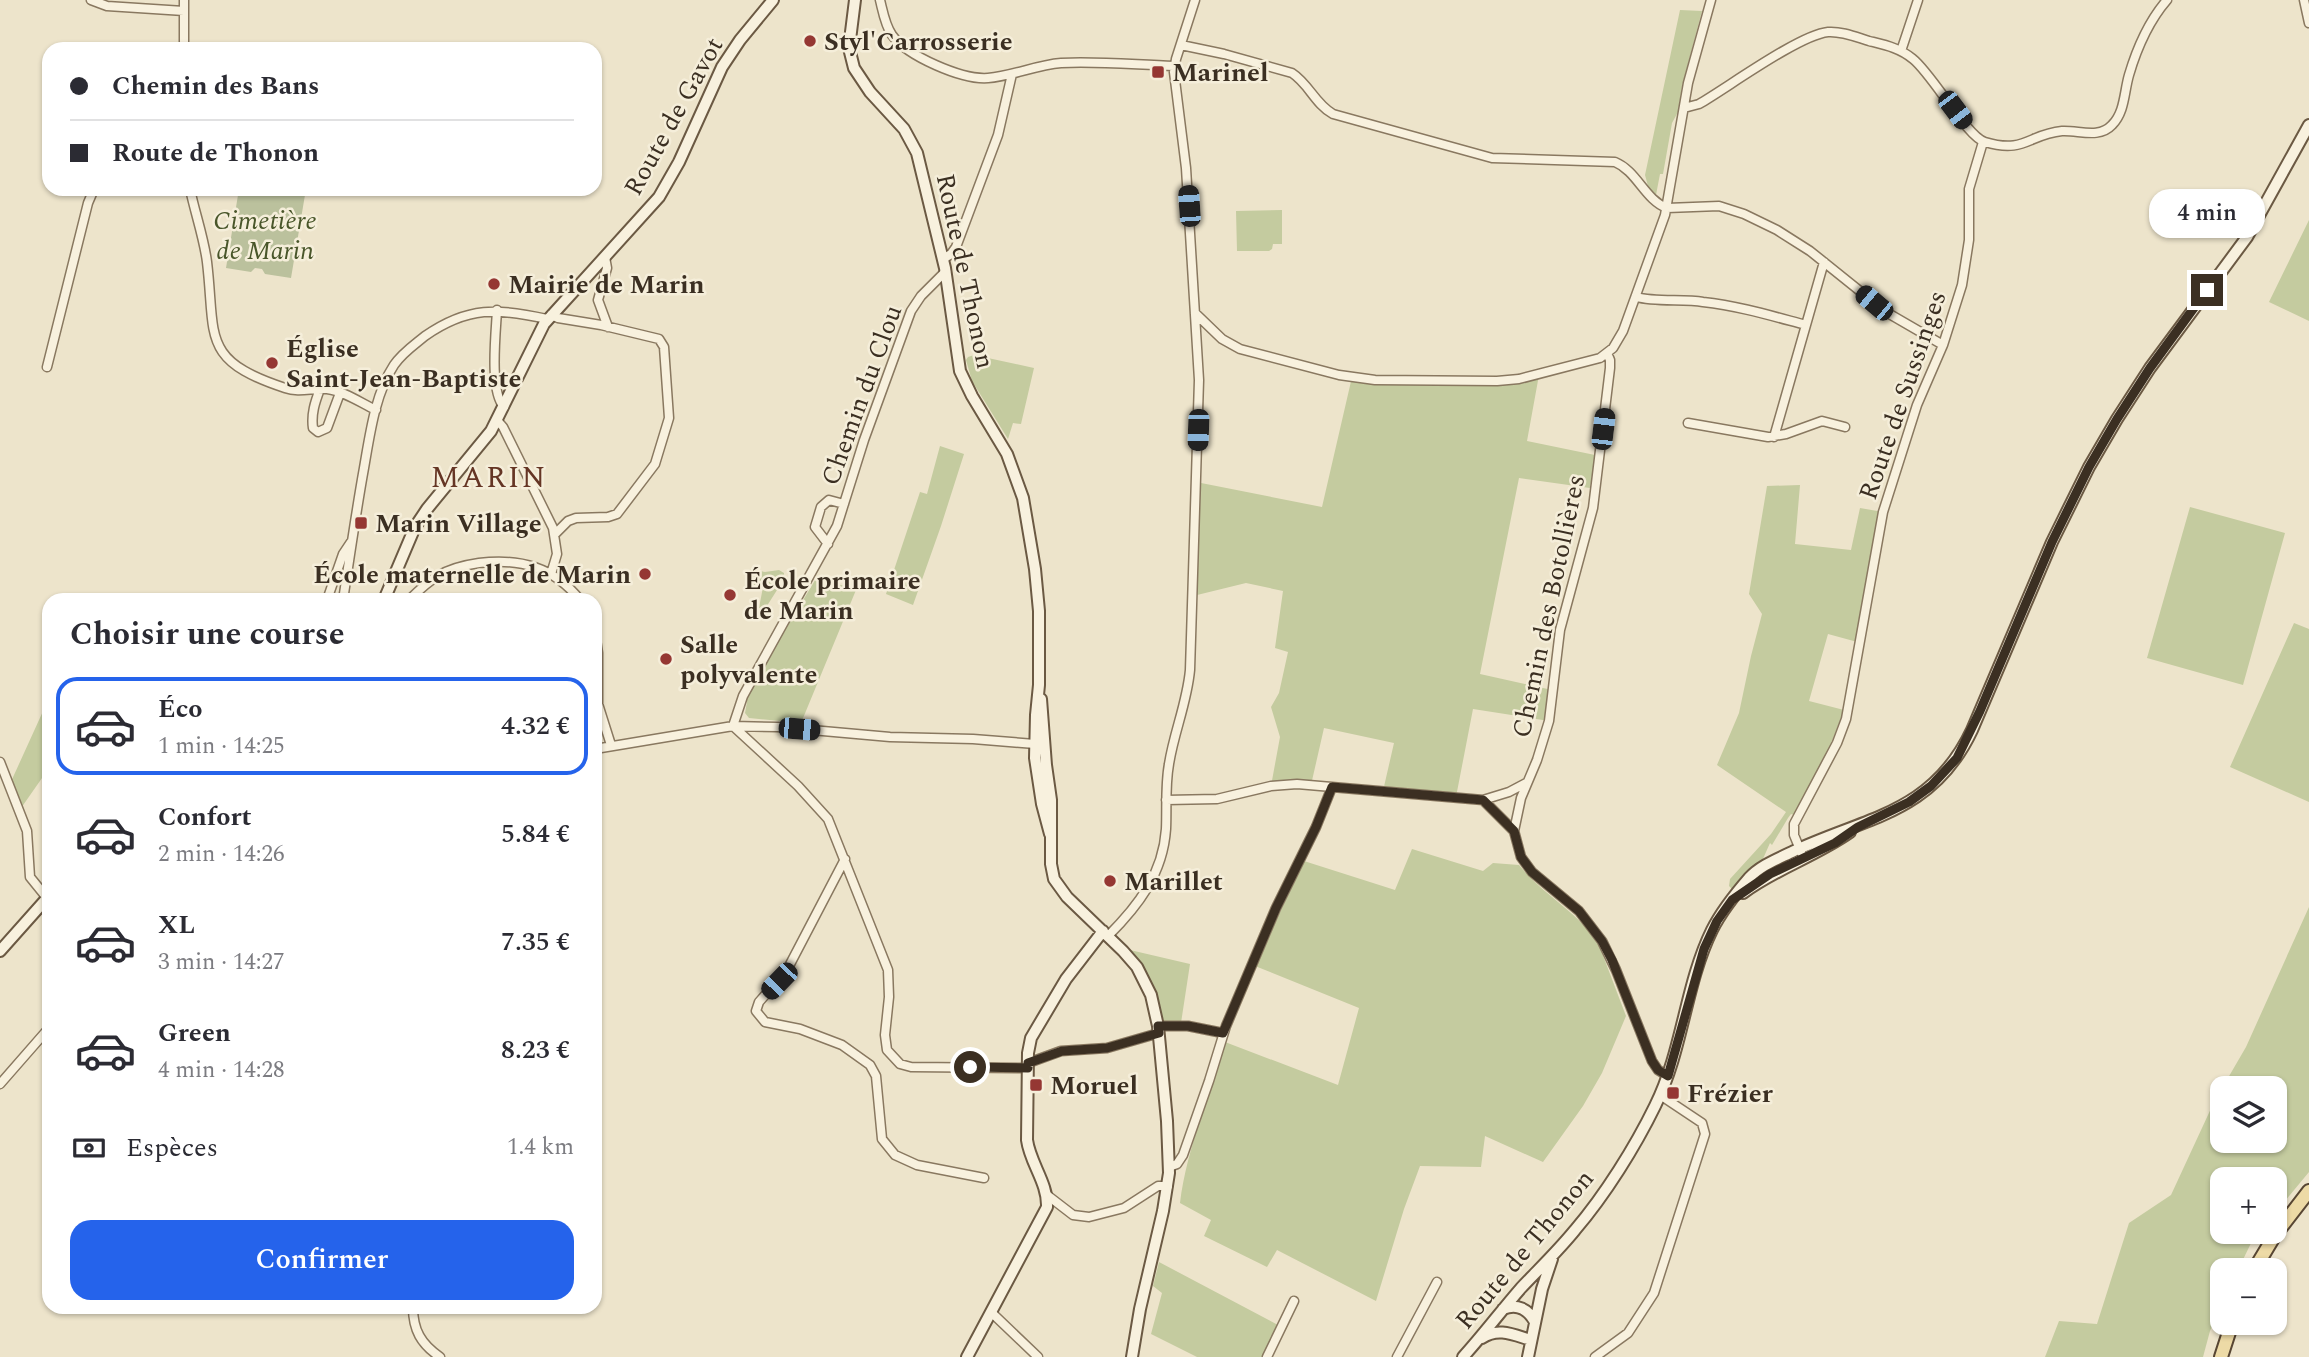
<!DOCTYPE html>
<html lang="fr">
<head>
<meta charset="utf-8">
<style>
	body { margin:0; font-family:Spectral,serif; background:#f7f7f7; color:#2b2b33; height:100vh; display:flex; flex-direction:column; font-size:26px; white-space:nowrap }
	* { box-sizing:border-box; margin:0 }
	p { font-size:23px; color:#7c7c81 }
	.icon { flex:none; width:38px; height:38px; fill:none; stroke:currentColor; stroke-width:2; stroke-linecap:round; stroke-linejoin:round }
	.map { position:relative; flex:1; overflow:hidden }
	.drawer { position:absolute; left:42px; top:593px; width:560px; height:721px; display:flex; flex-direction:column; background:#fff; border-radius:21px; box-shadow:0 2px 5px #0004 }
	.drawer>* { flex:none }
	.banner { position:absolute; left:42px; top:42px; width:560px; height:154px; border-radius:21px; box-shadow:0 2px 5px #0004; display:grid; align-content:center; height:154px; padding:0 28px; background:#fff }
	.tools { position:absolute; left:2210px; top:1076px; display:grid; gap:14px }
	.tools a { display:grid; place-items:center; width:77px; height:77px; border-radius:14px; background:#fff; box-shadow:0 2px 5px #0004; font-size:35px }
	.end { position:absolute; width:32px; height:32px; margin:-16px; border:9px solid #3b2f22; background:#fff; box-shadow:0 0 0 4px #fff }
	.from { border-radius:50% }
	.bubble { position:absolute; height:49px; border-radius:21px; background:#fff; box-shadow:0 2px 5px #0004; font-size:23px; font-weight:600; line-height:49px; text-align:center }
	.car { position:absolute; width:21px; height:42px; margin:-21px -10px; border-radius:9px; box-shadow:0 0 5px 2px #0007; background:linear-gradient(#222 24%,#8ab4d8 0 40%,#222 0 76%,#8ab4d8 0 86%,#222 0) }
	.banner b { display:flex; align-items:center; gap:24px; height:66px; font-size:26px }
	.banner b+b { border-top:2px solid #e1e1e2 }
	.banner i { width:18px; height:18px; background:#2b2b33 }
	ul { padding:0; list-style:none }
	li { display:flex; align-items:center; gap:21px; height:98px; margin:0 14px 10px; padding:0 14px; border:4px solid transparent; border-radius:21px }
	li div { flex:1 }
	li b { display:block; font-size:26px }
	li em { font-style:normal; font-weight:600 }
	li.on { border-color:#2563eb }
	li>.icon { width:63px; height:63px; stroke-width:1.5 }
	h2 { padding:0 28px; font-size:32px; line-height:84px }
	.pay { display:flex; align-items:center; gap:18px; height:77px; padding:0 28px; font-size:26px }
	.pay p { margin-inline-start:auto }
	.action { display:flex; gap:14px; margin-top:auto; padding:14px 28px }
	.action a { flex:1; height:80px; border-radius:21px; background:#2563eb; color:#fff; font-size:28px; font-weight:600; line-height:80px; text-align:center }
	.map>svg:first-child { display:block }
	.green { fill:#c4cb9f; fill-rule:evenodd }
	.cemetery { fill:#bbc19d }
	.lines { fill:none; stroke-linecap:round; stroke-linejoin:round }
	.street-casing { stroke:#897860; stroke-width:11 }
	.secondary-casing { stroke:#6b5943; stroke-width:14 }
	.primary-casing { stroke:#584633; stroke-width:16 }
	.street { stroke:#f8f1de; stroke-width:8 }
	.secondary { stroke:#f8f1de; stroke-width:10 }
	.primary { stroke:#eddaa6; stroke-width:12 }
	.route { stroke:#3b2f22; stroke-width:9 }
	.poi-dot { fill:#953733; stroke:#f5eeda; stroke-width:2.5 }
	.labels { text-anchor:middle; stroke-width:5; stroke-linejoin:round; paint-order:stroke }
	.poi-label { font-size:26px; font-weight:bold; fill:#3b2f22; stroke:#f5eeda; text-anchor:start }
	.street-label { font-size:26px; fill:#3b2f22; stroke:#f5eeda }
	.park-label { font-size:26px; font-style:italic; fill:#49562a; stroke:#f5eeda }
	.quarter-label { font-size:30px; letter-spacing:2px; fill:#653524; stroke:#f5eeda }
</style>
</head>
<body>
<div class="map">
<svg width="2309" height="1357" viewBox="0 0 2309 1357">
	<rect width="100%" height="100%" fill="#ede4cb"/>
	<path class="green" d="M 1680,10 L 1702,11 L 1682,86 L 1678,112 L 1672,123 L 1663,174 L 1660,174 L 1656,195 L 1648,186 L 1645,175 Z
		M 1282,210 L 1282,244 L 1273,244 L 1272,249 L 1269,251 L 1237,251 L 1236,211 Z
		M 2309,220 L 2309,321 L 2269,302 Z
		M 974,355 L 1034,368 L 1021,424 L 1013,423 L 1008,439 L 972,381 L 966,360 L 968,357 Z
		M 1539,375 L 1527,441 L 1595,455 L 1590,488 L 1519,478 L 1480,674 L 1552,690 L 1549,721 L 1473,709 L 1456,797 L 1383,791 L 1394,743 L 1324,728 L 1311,785 L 1271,786 L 1280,737 L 1271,707 L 1279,693 L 1288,652 L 1275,648 L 1283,591 L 1246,583 L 1193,596 L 1196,482 L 1322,507 L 1352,377 L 1497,381 Z
		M 940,446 L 964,454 L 941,526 L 913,605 L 886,594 L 920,492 L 927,494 Z
		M 1800,485 L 1795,544 L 1851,550 L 1860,508 L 1883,512 L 1861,643 L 1828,634 L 1809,701 L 1844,710 L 1828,751 L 1794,815 L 1791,814 L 1788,818 L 1772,845 L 1770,843 L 1762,861 L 1737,888 L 1732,889 L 1729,886 L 1730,879 L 1771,834 L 1786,812 L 1717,765 L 1739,713 L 1751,656 L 1762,614 L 1749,594 L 1767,486 Z
		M 2190,507 L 2285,533 L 2243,685 L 2147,658 Z
		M 750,569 L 765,572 L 779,570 L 784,573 L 784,579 L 765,609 L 759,608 L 763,587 L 746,583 Z
		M 817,577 L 856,590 L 801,723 L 749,718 L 745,713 L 747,702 L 745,700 L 779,640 Z
		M 2294,623 L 2309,629 L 2309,802 L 2230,767 Z
		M 49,698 L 49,768 L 19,811 L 9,786 Z
		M 1412,849 L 1483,871 L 1493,863 L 1519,865 C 1543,895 1579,912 1599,945 L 1626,1016 L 1602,1073 L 1583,1106 L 1543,1162 L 1485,1136 L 1481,1167 L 1420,1166 L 1404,1209 L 1376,1301 L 1277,1250 L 1267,1267 L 1204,1236 L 1211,1220 L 1180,1203 C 1187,1147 1210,1096 1225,1042 L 1338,1085 L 1359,1008 L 1255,966 L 1304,861 L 1395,890 Z
		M 2309,907 L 2309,1172 L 2275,1213 L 2275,1180 L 2222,1180 L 2222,1232 L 2259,1232 L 2252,1241 L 2238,1270 L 2222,1270 L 2222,1303 L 2210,1331 L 2203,1357 L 2045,1357 L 2059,1321 L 2097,1324 L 2129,1223 L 2171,1195 L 2214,1102 L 2246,1047 ZM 2222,1088 L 2275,1088 L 2275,1141 L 2222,1141 Z
		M 1130,950 L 1190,964 L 1181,1023 L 1164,1021 C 1154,992 1151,974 1130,950 Z
		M 1159,1262 L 1278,1325 L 1263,1357 L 1197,1357 L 1151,1334 L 1162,1293 L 1153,1286 Z"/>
	<path class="cemetery" d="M 239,189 L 306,189 L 291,278 L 265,274 L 262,269 L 255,268 L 251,272 L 226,268 Z"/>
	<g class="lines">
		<g class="street-casing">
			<path id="street" d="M 91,0 L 107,6 L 184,11
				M 184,0 L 184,49
				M 880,0 C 883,12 885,25 892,35 C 907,56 962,80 988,78 C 1013,76 1036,65 1061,63 C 1099,61 1137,65 1174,66
				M 2304,0 L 2309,23
				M 1181,45 L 1224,54 L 1292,73 C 1309,84 1315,104 1333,114 L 1492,158 L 1615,162 C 1637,171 1645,200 1667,208
				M 1901,51 L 1918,0
				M 1684,108 L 1699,104 C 1727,88 1799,35 1828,32 C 1842,31 1856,37 1869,41 C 1885,45 1900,48 1913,59 C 1933,75 1967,137 1985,142 C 2025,154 2029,134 2062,131 C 2079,130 2099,139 2112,125 C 2125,112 2124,92 2129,75 C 2137,48 2148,22 2167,0
				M 190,189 C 195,213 204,238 207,262 C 216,337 200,360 285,388 C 299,393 312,388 327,389 C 344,391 361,403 376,410
				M 1667,208 L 1719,206 L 1744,214 L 1777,230 L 1810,251 L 1886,312 L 1943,345
				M 605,257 L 607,268 L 598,300 L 608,327
				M 943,259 L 951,254 L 956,247 L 998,135 L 1012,74
				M 1637,297 C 1653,302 1684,299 1703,302 C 1739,306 1772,316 1806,325
				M 497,310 C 496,332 489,391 504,407
				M 1195,313 L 1222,339 L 1240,349 L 1339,375 L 1375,380 L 1497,381 L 1519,379 L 1600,358 L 1613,348 L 1623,331 L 1665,215 L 1688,83 L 1711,0
				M 551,315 L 558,318 L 601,325 L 659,339 L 664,347 L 669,418 L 655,464 L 617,514 L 608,517 L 576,518 L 568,521 L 555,534
				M 47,367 L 88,203 L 94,189
				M 320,389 C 315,402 311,414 313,428 L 318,432 L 327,428 L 340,393
				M 497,420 L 503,427 L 553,528 L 557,554 L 551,574
				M 1688,423 L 1768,437 L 1786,434 L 1822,421 L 1845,427
				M 1774,437 L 1824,262
				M 828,544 L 815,527 L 821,507 L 829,500 L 844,504
				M 327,600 L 343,554 L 351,542
				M 343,600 C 350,556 356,512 364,468 C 370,434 375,394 394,365 C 402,353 414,345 425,336 C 468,306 498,308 547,319
				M 409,600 C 418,591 427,582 438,576 C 451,568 465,565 479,563 C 520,558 554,567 580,600
				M 595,632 L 598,653 L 598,704 L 611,745
				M 733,726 L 798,786 L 828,819 L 888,970 L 889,997 L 885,1035 L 887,1050 L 900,1064 L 911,1067 L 1028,1068
				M 733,726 L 743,696 L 837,526 L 864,440 L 911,311 L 921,296 L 946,271
				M 595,749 L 733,726 L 778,727 L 890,737 L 973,739 L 1035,744
				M 0,762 L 27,831 L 30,877 L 47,898
				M 1166,800 L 1217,799 L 1271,786 L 1297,784 L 1483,800 L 1514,831 L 1521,857 L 1532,872 L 1579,911 L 1602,941 L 1616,970 L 1652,1061 L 1658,1070 L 1668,1076
				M 1483,800 L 1509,792 L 1526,783
				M 1514,831 L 1521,798 L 1537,760 L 1549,721 L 1560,630 L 1593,508 L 1610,368 L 1610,360 L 1607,353
				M 1801,852 L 1794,835 L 1794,824 L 1837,743 L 1846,719 L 1883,512 L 1917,405 L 1943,345 L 1962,285 L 1969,240 L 1969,189 L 1983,142
				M 845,859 L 787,970 L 759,1002 L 756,1011 L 765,1022 L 800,1029 L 842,1045 L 870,1065 L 876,1076 L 882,1139 L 895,1155 L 917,1165 L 984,1178
				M 1108,936 C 1138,906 1163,874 1166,829 C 1167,808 1165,786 1169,764 C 1174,732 1187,703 1190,670 L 1199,380 L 1186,168 L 1174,72 L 1176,59 L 1195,0
				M 1158,1026 L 1188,1026 L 1223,1033
				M 1028,1063 L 1061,1051 L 1107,1048 L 1159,1033
				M 0,1084 L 49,1028
				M 1169,1167 L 1177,1164 L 1183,1155 L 1209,1081 L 1226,1026 L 1276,908 L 1316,827 L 1332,787
				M 1047,1195 L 1073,1215 L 1089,1217 L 1124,1208 L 1158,1186 L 1168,1186
				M 413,1307 C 413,1330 421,1344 440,1357
				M 992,1313 L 1038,1357
				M 1267,1357 L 1294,1301
				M 1397,1357 L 1437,1282
				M 1595,1357 L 1628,1333 L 1654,1293 L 1705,1134 L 1702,1123 L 1660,1095"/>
		</g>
		<g class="secondary-casing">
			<path id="secondary" d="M 855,0 L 849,48 L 854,68 L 870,92 L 904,129 L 917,153 L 945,268 L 960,371 L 972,396 L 1007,454 L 1023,498 L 1035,569 L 1039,611 L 1039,685 L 1036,715 L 1035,758 L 1042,804 L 1050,834
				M 384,600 L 415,527 L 427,509 L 491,431 L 544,324 L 659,197 L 679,162 L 722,67 L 740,40 L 773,0
				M 1041,699 L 1046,765 L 1051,800 L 1051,864 L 1054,879 L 1067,897 L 1123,951 L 1137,967 L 1151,995 L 1158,1026 L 1167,1121 L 1169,1173 L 1163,1211 L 1140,1309 L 1132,1357
				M 1743,893 C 1777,868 1816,856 1850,832
				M 0,951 L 49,896
				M 1503,1309 C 1517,1303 1528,1309 1535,1322
				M 1482,1338 C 1498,1327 1514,1335 1531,1340
				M 967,1357 L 1047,1207 C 1048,1183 1030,1163 1027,1140 L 1028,1053 L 1031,1038 L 1066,979 L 1103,931
				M 1463,1357 C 1483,1335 1501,1311 1521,1288 C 1539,1269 1558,1251 1575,1230 C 1605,1195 1635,1147 1655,1106 C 1683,1050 1685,985 1712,930 C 1721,912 1736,893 1749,878 C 1761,865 1778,859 1794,851 C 1867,817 1933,813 1972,730 L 2052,542 L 2089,467 L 2117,419 L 2150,368 L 2247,237 L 2309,125
				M 1528,1357 L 1542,1289 L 1552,1259"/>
		</g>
		<g class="primary-casing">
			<path id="primary" d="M 2254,1270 L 2275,1235 L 2309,1191
				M 2221,1357 L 2232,1323"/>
		</g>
		<use href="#street" class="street"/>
		<use href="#secondary" class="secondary"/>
		<use href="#primary" class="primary"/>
	</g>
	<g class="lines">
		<path class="route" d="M 970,1067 L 1028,1068 L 1028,1063 L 1062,1051 L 1107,1048 L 1159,1033 L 1158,1026 L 1188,1026 L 1223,1033 L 1276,908 L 1316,827 L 1332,787 L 1483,800 L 1514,831 L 1521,857 L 1532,872 L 1579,911 L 1602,941 L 1612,960 L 1652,1061 L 1658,1070 L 1668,1076 L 1704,949 L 1717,921 L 1732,900 L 1770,874 L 1835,843 L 1858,827 L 1909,802 L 1931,786 L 1957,758 L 1980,711 L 2052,542 L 2089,467 L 2117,419 L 2150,368 L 2207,290"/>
	</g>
	<g class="poi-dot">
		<circle cx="810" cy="41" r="7"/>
		<rect x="1151" y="65" width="14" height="14" rx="3.5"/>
		<circle cx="494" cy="284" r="7"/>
		<circle cx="272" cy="363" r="7"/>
		<rect x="354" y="516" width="14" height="14" rx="3.5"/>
		<circle cx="645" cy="574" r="7"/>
		<circle cx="730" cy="595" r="7"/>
		<circle cx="666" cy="659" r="7"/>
		<circle cx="1110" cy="881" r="7"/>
		<rect x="1029" y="1078" width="14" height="14" rx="3.5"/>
		<rect x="1666" y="1086" width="14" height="14" rx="3.5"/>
	</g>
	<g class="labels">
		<g class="poi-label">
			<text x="824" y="50">Styl'Carrosserie</text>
			<text x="1172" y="81">Marinel</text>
			<text x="508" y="293">Mairie de Marin</text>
			<text x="286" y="357">Église<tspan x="286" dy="30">Saint-Jean-Baptiste</tspan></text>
			<text x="375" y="532">Marin Village</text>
			<text x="631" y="583" text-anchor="end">École maternelle de Marin</text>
			<text x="744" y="589">École primaire<tspan x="744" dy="30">de Marin</tspan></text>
			<text x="680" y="653">Salle<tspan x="680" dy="30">polyvalente</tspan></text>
			<text x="1124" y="890">Marillet</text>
			<text x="1050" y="1094">Moruel</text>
			<text x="1687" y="1102">Frézier</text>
		</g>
		<g class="street-label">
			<text transform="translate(673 116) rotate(-61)" y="9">Route de Gavot</text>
			<text transform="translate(966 271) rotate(78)" y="9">Route de Thonon</text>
			<text transform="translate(861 395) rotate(-70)" y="9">Chemin du Clou</text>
			<text transform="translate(1902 395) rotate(-71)" y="9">Route de Sussinges</text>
			<text transform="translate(1548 606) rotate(-78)" y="9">Chemin des Botollières</text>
			<text transform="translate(1524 1249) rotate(-50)" y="9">Route de Thonon</text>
		</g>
		<g class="park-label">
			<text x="265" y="229">Cimetière<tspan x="265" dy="30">de Marin</tspan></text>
		</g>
		<g class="quarter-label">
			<text x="489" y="487">MARIN</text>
		</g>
	</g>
</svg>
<div class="tools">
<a><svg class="icon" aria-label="layers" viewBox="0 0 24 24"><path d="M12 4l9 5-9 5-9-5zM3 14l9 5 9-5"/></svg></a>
<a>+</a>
<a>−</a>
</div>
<i class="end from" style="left:970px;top:1067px"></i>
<i class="end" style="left:2207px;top:290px"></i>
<div class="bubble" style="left:2149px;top:189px;width:116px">4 min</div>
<i class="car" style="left:1955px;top:110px;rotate:143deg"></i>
<i class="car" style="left:1189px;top:206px;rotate:356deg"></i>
<i class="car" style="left:1874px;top:303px;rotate:310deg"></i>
<i class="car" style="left:1603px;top:429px;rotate:7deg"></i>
<i class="car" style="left:1198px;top:430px;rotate:182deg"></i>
<i class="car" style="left:799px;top:729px;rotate:95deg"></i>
<i class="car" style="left:779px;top:981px;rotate:224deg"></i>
<div class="banner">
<b><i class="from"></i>Chemin des Bans</b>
<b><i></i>Route de Thonon</b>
</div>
<section class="drawer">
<h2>Choisir une course</h2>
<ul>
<li class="on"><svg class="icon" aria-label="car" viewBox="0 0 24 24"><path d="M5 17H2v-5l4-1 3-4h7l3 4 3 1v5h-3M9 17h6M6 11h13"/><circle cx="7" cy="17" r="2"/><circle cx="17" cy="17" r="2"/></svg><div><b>Éco</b><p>1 min · 14:25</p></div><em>4.32 €</em></li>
<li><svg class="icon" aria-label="car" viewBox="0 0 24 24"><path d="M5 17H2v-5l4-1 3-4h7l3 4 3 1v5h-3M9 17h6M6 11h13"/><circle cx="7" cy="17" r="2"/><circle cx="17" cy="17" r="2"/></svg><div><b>Confort</b><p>2 min · 14:26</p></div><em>5.84 €</em></li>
<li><svg class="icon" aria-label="car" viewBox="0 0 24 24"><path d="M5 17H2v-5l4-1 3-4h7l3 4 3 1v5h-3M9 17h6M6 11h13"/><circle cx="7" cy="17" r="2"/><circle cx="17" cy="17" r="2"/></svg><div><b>XL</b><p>3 min · 14:27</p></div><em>7.35 €</em></li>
<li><svg class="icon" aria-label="car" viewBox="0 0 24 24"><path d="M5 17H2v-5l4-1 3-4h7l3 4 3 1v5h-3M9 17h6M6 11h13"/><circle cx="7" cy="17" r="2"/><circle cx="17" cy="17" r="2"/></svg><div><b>Green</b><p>4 min · 14:28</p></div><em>8.23 €</em></li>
</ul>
<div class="pay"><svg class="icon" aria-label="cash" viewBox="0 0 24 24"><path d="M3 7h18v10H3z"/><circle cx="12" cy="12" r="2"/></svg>Espèces<p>1.4 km</p></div>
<div class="action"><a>Confirmer</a></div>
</section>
</div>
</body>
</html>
